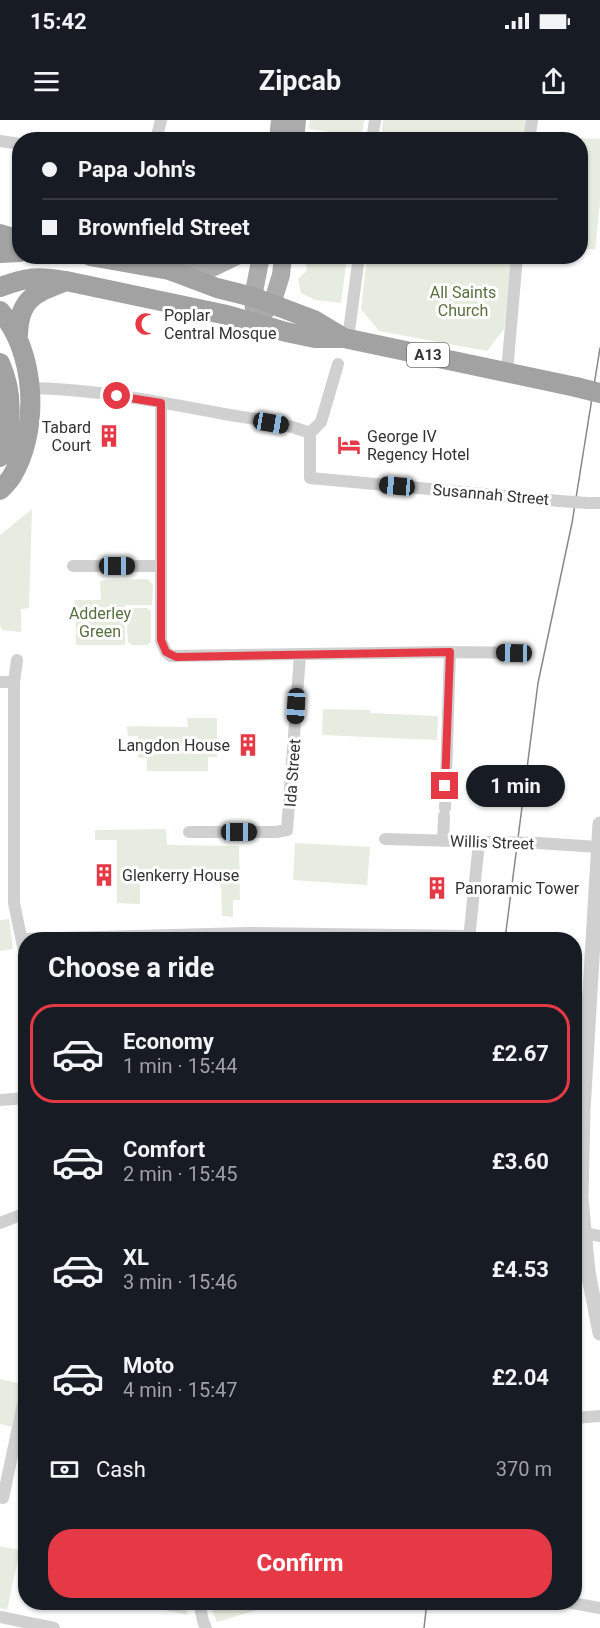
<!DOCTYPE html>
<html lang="en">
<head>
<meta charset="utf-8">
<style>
	body { margin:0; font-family:Roboto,sans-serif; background:#242831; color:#f1f3f6; height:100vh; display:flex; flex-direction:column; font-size:22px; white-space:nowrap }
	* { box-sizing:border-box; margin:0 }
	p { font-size:20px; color:#9ea1a6 }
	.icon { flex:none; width:33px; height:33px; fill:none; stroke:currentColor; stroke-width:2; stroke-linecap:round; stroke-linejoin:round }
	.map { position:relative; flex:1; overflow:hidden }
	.panel { position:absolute; left:18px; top:812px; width:564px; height:678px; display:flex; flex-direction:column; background:#171b24; border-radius:24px; box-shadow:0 2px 4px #0004 }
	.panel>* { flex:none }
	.top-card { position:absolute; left:12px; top:12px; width:576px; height:132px; border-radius:24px; box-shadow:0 2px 4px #0004; display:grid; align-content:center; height:132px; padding:0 30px; background:#171b24 }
	.end { position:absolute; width:27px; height:27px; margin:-14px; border:8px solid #e63946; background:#fff; box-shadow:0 0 0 3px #fff }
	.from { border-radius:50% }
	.bubble { position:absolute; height:42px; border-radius:21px; background:#171b24; box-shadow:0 2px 4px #0004; font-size:20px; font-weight:700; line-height:42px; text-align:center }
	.car { position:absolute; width:18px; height:36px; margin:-18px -9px; border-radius:8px; box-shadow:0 0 4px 2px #0007; background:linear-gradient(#222 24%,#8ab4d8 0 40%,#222 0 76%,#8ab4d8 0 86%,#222 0) }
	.top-card b { display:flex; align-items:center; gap:21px; height:57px; font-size:22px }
	.top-card b+b { border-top:2px solid #363941 }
	.top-card i { width:15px; height:15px; background:#f1f3f6 }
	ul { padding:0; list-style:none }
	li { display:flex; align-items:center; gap:18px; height:99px; margin:0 12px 9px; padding:0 18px; border:3px solid transparent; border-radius:24px }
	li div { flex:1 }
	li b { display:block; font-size:22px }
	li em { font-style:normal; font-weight:700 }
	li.current { border-color:#e63946 }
	li>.icon { width:54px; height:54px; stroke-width:1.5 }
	h2 { padding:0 30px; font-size:27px; line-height:72px }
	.pay { display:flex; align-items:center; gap:15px; height:66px; padding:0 30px; font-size:22px }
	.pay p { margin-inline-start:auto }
	.primary-button { display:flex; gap:12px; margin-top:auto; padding:12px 30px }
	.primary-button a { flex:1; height:69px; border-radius:24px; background:#e63946; color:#fff; font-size:24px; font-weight:700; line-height:69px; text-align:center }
	.status { display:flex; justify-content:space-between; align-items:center; height:42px; padding:0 30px; background:#171b24; direction:ltr }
	.status svg { height:16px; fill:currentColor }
	header { display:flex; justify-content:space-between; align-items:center; height:78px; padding:0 30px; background:#171b24; font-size:27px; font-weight:700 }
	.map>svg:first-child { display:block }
	.green { fill:#e6ecdf }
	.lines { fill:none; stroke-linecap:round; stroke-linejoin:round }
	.minor { stroke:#d0d0d0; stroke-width:12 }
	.tertiary { stroke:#d0d0d0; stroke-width:15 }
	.primary { stroke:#ababab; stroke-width:18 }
	.trunk { stroke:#a2a2a2; stroke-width:20 }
	.tram { stroke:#888; stroke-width:1.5 }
	.minor-bridge { stroke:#d0d0d0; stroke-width:12 }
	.trunk-bridge { stroke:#a2a2a2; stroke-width:20 }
	.route { stroke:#e63946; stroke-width:8 }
	.labels { text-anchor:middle; stroke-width:6; stroke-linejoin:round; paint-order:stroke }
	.shield { fill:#fff; stroke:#707070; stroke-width:1.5 }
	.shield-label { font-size:15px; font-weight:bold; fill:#333 }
	.park-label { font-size:16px; fill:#56703f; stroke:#fff }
	.poi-label { font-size:16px; fill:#333; stroke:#fff; text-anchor:start }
	.street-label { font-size:16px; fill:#333; stroke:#fff }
</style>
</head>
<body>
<div class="status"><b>15:42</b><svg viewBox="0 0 49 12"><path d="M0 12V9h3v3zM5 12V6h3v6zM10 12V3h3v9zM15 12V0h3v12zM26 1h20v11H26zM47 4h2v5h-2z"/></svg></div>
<header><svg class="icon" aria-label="menu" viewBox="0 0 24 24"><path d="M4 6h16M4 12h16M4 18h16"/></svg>Zipcab<svg class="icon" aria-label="share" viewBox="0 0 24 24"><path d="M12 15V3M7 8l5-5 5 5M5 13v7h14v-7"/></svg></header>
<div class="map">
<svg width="600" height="1508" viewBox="0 0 600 1508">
	<rect width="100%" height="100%" fill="#fff"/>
	<path class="green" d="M 310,0 L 364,0 L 361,19 L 353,19 L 353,15 L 309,9 Z
		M 383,0 L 527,0 L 525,19 L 381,20 Z
		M 550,17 L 600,19 L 600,82 L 595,130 L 581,128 L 580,20 L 549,19 Z
		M 305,137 L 347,137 L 341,183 L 315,180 L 301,173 L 298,159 L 307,150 Z
		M 367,137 L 512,137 L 504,209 L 487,231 L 379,211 L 361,189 Z
		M 32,389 L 29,488 L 21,489 L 21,512 L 2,510 L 0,505 L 0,415 Z
		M 148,459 L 153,465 L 152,485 L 125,485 L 125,525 L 76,525 L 75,480 L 101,480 L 100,462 L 103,460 Z
		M 129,488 L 147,488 L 151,491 L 151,522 L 147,525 L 132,525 L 128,522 L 126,491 Z
		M 323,589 L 370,590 L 370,593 L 438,596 L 437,620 L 322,615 Z
		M 187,598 L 217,598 L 217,637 L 208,637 L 208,651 L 147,651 L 147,638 L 138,638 L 138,616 L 128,616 L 127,606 L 188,607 Z
		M 166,709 L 167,725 L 239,726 L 240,780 L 233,780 L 233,797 L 222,796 L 221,763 L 140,762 L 140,784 L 117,783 L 117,720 L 95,720 L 95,710 Z
		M 295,723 L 370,727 L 367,765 L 293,760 Z
		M 9,799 L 13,829 L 0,831 L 0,800 Z
		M 0,1259 L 22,1264 L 14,1307 L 0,1304 Z
		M 0,1426 L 20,1430 L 7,1490 L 0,1488 Z
		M 127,1482 L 183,1482 L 188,1495 Z
		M 208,1482 L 283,1482 L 217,1502 Z"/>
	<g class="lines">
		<path class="minor" d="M 156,20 L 161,0
			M 372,20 L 375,0
			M 529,20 L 532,0
			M 0,21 L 20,24
			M 348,219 L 359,136
			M 338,244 L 321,302 L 310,313 L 310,358 L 560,381
			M 507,252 L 517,136
			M 31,268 C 95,269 161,282 224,294 C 253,299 283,302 310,313
			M 161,283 L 161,521 L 166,532 L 171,536 L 450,532 L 525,533
			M 588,383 L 600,383
			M 73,446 L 160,446
			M 17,540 L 14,562 L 14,783 L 26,841
			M 0,562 L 14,562
			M 445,688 L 450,532
			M 189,712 L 276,712 L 287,710 L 300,535
			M 385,719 L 490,722
			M 443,721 L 444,696
			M 538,723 L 598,727
			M 22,819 L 247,813 L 469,816
			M 469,819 L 479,722
			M 0,980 L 26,978
			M 0,1103 L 26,1093
			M 583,1113 L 600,1116
			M 574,1298 L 600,1296
			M 3,1378 L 26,1270
			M 199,1482 L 203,1501 L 206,1508
			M 567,1482 L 600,1488
			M 0,1497 L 54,1508"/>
		<path class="tertiary" d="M 600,704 L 583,990 L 581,1078 L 588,1152 L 600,1213"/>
		<path class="primary" d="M 278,20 L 280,0
			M 295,20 L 297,0
			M 172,150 L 210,149 L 237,136
			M 254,191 L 253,177 L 261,136
			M 255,202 L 272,184 L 281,155 L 283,136"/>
		<path class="trunk" d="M 0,114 L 20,120
			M 0,133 L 20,132
			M 90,136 L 169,150 L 217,168 L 253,177 L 314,200 L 344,218
			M 0,167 C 28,157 37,156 66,161 L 227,195 L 286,212 L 315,218 L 344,218 L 576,267
			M 0,191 C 36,231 40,310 12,356 C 9,361 4,366 0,370
			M 18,215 C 19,178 35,173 66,161
			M 0,243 C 13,272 13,307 0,337"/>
		<path class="tram" d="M 505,819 L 538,563 L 572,403 L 600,228
			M 424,1508 L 427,1482"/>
		<path class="minor-bridge" d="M 560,381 L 588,383
			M 490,722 L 538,723"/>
		<path class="trunk-bridge" d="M 576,267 L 600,273"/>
	</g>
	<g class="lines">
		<path class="route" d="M 117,276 L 161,283 L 161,520 L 166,532 L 176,537 L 450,532 L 445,666"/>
	</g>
	<defs>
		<g id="mosque-bare" transform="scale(1.8)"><path d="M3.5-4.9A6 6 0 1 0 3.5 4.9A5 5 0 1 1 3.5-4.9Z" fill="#e63946" stroke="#fff" stroke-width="2.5" paint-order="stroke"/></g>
		<g id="building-bare" transform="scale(1.8)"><path d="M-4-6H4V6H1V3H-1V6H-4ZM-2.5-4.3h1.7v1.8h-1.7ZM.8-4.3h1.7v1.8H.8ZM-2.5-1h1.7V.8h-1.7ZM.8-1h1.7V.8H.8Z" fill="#e63946" stroke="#fff" stroke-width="2.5" paint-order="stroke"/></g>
		<g id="hotel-bare" transform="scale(1.8)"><path d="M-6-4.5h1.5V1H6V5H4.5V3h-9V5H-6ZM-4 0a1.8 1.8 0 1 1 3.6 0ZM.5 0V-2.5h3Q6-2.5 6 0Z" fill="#e63946" stroke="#fff" stroke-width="2.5" paint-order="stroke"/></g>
	</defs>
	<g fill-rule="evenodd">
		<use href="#mosque-bare" x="146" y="204"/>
		<use href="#building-bare" x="109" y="316"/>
		<use href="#hotel-bare" x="349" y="325"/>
		<use href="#building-bare" x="248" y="625"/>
		<use href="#building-bare" x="104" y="755"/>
		<use href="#building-bare" x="437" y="768"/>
	</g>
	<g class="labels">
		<rect class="shield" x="407" y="223" width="42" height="24" rx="4.5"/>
		<g class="shield-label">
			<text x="428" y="240">A13</text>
		</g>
		<g class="park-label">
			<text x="463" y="178">All Saints<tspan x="463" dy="18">Church</tspan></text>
			<text x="100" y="499">Adderley<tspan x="100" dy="18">Green</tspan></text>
		</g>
		<g class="poi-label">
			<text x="164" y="201">Poplar<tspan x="164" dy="18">Central Mosque</tspan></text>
			<text x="91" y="313" text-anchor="end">Tabard<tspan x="91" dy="18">Court</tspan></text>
			<text x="367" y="322">George IV<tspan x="367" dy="18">Regency Hotel</tspan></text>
			<text x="230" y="631" text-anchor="end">Langdon House</text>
			<text x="122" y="761">Glenkerry House</text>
			<text x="455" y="774">Panoramic Tower</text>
		</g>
		<g class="street-label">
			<text transform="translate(491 374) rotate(5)" y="6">Susannah Street</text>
			<text transform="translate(292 653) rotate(-86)" y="6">Ida Street</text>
			<text transform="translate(492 722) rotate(2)" y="6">Willis Street</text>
		</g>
	</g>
</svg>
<i class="end from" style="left:117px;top:276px"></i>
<i class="end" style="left:445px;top:666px"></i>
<div class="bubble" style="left:466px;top:645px;width:99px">1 min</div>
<i class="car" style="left:271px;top:303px;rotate:100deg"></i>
<i class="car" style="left:397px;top:366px;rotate:275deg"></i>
<i class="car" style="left:117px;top:446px;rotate:90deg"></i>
<i class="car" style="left:514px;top:533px;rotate:271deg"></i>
<i class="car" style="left:296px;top:586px;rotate:183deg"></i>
<i class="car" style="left:239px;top:712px;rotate:90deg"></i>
<div class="top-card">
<b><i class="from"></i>Papa John's</b>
<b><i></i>Brownfield Street</b>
</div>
<section class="panel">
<h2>Choose a ride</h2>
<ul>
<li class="current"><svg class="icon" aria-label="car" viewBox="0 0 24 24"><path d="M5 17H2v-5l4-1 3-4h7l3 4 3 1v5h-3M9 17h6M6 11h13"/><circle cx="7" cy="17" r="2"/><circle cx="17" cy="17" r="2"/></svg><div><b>Economy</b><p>1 min · 15:44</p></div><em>£2.67</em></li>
<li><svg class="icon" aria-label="car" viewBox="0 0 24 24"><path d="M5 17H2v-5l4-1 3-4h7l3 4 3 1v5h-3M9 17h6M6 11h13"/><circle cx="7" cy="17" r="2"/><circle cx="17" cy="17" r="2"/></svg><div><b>Comfort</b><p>2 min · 15:45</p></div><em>£3.60</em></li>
<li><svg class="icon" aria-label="car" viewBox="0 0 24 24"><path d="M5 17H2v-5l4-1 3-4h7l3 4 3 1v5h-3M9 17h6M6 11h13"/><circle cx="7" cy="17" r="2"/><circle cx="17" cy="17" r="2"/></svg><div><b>XL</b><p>3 min · 15:46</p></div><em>£4.53</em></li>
<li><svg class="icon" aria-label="car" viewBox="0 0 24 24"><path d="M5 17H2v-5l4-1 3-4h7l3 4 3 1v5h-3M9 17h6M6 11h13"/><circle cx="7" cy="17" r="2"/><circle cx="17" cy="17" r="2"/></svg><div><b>Moto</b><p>4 min · 15:47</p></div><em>£2.04</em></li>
</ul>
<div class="pay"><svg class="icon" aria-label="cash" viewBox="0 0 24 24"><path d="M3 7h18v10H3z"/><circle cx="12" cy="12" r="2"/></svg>Cash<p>370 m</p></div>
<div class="primary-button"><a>Confirm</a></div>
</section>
</div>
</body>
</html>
